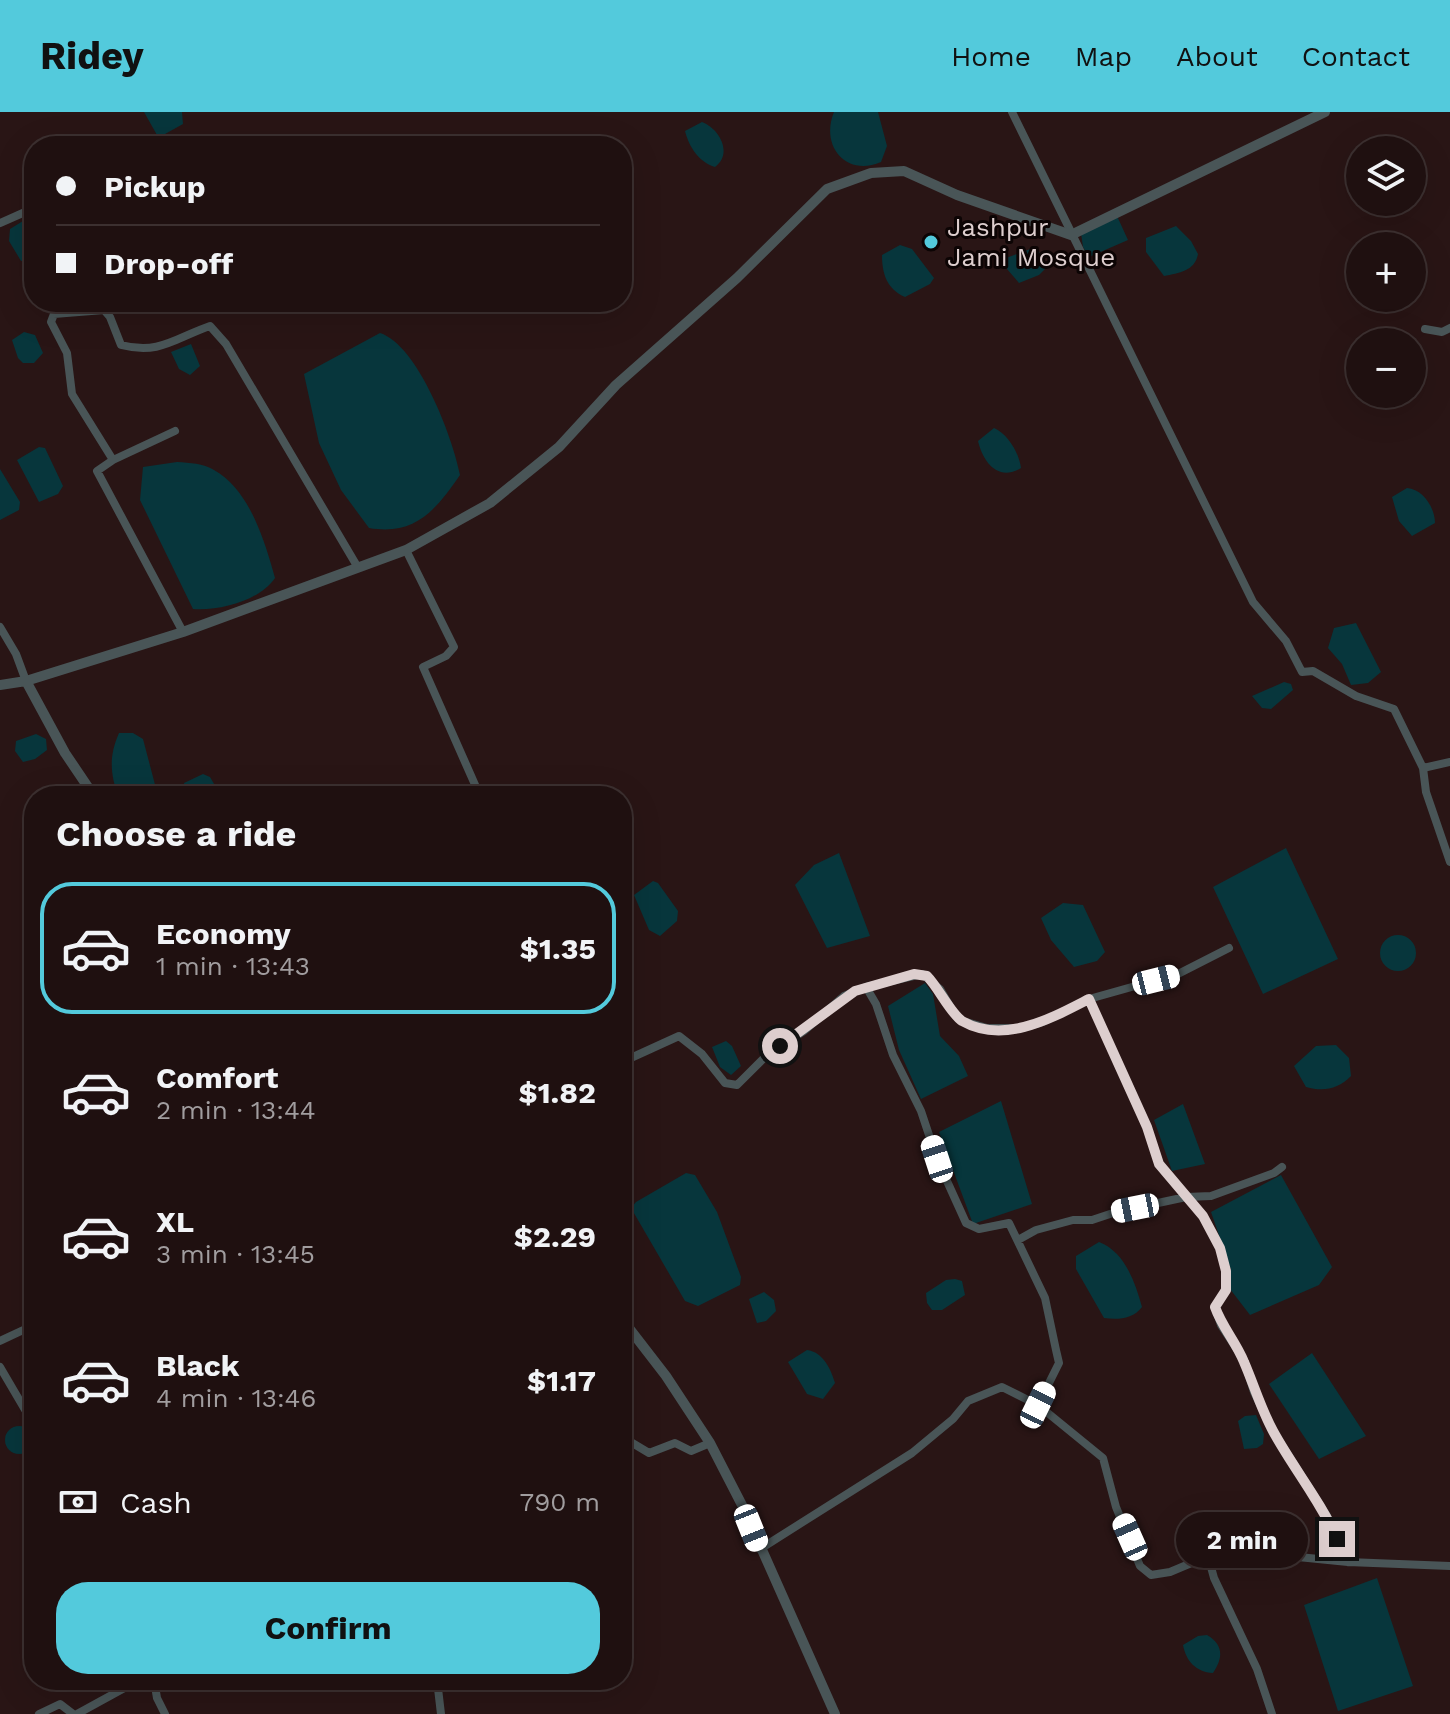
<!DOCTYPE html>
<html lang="en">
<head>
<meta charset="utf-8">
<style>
	body { margin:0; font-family:"Work Sans",sans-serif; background:#2c1e1e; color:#f1f3f6; height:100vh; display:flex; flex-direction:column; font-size:30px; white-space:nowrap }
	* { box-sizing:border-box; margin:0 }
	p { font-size:26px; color:#a19d9f }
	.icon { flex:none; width:44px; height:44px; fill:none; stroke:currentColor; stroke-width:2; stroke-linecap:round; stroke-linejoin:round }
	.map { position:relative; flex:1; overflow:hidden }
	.sheet { position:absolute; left:24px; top:674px; width:608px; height:904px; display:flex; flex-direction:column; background:#1f1010; border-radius:32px; box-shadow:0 8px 32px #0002,0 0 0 2px #3c3030 }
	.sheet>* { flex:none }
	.banner { position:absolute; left:24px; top:24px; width:608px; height:176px; border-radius:32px; box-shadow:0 8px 32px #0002,0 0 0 2px #3c3030; display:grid; align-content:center; height:176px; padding:0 32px; background:#1f1010 }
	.tools { position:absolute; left:1346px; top:24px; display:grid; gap:16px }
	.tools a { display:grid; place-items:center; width:80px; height:80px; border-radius:50%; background:#1f1010; box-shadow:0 8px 32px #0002,0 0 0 2px #3c3030; font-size:40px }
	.end { position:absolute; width:36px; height:36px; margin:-18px; border:10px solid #ddcece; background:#111; box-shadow:0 0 0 4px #111 }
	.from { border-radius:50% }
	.bubble { position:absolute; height:56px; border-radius:28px; background:#1f1010; box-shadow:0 8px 32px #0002,0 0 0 2px #3c3030; font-size:26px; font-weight:700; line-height:56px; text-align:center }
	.car { position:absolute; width:24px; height:48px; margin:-24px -12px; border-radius:10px; box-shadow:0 0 6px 2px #0007; background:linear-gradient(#fff 24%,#345 0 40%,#fff 0 76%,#345 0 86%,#fff 0) }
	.banner b { display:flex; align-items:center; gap:28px; height:76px; font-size:30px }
	.banner b+b { border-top:2px solid #3c3030 }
	.banner i { width:20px; height:20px; background:#f1f3f6 }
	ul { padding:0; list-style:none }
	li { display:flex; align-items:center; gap:24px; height:132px; margin:0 16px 12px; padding:0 16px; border:4px solid transparent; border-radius:32px }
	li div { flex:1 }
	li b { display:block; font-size:30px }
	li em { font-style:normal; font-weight:700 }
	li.active { border-color:#53cadc }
	li>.icon { width:72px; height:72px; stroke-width:1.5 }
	h2 { padding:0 32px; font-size:36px; line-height:96px }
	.pay { display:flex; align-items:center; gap:20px; height:88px; padding:0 32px; font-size:30px }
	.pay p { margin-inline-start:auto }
	.cta { display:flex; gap:16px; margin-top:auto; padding:16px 32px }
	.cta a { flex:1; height:92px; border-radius:32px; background:#53cadc; color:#111; font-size:32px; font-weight:700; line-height:92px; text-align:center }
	header { display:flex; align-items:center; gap:48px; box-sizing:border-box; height:112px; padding:0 40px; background:#53cadc; color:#111 }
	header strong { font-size:38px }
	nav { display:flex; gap:44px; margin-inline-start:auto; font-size:28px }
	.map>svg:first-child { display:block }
	.water { fill:#07363c }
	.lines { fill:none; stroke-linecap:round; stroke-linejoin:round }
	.minor { stroke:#495557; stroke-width:8 }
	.tertiary { stroke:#495557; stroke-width:10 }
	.route { stroke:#ddcece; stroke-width:10 }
	.poi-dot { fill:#53cadc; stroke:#0c0404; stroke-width:3 }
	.labels { text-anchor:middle; stroke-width:6; stroke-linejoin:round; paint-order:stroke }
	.poi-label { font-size:26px; fill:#ddcece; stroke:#0c0404; text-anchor:start }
</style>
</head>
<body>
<header>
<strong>Ridey</strong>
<nav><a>Home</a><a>Map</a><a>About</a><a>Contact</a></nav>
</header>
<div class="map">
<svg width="1450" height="1602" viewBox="0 0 1450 1602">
	<rect width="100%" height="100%" fill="#291515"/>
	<path class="water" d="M 144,0 L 182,0 L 183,12 L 165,22 L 157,23 Z
		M 834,0 L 878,0 L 887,34 L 881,50 C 846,65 820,34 834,0 Z
		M 702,10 C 720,17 733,42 715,55 C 699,50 689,35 685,19 Z
		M 31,104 L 34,105 L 34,147 L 21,149 L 9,129 L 10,117 Z
		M 1117,104 L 1128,128 L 1089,145 L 1083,135 L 1081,121 Z
		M 1176,114 L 1191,129 L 1198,142 C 1195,159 1179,161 1164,164 L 1146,140 L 1146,126 Z
		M 900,133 L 912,137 L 934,166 L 930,172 L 905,185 C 887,177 882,162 882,143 Z
		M 1036,135 L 1044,148 L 1045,157 L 1039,163 L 1019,171 L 1007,157 L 1006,146 Z
		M 24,220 L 35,223 L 43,241 L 34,251 L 23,251 L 18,246 L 12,228 Z
		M 380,221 C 418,233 453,326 460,363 C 436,398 415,424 369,416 L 341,378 L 319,331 L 304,262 Z
		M 191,232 L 200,254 L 190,263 L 179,257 L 171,240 Z
		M 994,316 C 1008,322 1019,341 1021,356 C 998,370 983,350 978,329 Z
		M 39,335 L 45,336 L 63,374 L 58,382 L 39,390 L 17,348 Z
		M 177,350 C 190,351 203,351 214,358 C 250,378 265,430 275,466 C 259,489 220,499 193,497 L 140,388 L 143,355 Z
		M 0,357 L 20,390 L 19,398 L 0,408 Z
		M 1407,376 C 1423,377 1435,396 1435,411 L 1412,424 L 1399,409 L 1392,385 Z
		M 1356,511 L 1381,560 L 1368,571 L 1351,573 L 1342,552 L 1328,536 L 1334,516 Z
		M 1284,570 L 1291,572 L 1293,578 L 1271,597 L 1262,596 L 1252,584 Z
		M 119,621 L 133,621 L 143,627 L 158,684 L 118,684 C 110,660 109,644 119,621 Z
		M 36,622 L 46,627 L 47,638 L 35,647 L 23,650 L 15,639 L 16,629 Z
		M 203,662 L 210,665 L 221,684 L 185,684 L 184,671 Z
		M 1286,736 L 1338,847 L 1263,882 L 1213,775 Z
		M 839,741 L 870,824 L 827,836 L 795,773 L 814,753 Z
		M 653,769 L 658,771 L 678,799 L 677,809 L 660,824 L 649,818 L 634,783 Z
		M 1063,791 L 1083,793 L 1105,840 L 1097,849 L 1074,855 L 1051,828 L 1041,806 Z
		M1380 841a18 18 0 1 1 36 0a18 18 0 1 1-36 0Z
		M 925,871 L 933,882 L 940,924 L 959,944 L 968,964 L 921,987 L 899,938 L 888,894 Z
		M 726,929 L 732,934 L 741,954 L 731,963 L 720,955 L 712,935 Z
		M 1336,933 L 1349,946 L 1351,964 C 1338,977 1324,980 1306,975 L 1294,954 L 1316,934 Z
		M 1001,989 L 1032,1092 L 973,1112 L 939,1020 Z
		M 1183,992 L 1205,1052 L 1172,1059 L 1154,1008 Z
		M 686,1061 L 695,1063 L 717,1100 L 741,1165 L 740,1173 L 698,1194 L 685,1189 L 631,1096 L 636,1090 Z
		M 1281,1063 L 1332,1155 L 1319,1173 L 1250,1203 L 1230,1177 L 1231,1158 L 1211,1100 Z
		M 1099,1130 C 1125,1140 1135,1170 1142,1195 C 1133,1207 1118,1208 1104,1206 L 1076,1157 L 1076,1144 Z
		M 955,1167 L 962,1169 L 965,1183 L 942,1198 L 932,1198 L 927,1191 L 926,1181 L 946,1168 Z
		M 764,1180 L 774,1188 L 776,1199 L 766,1209 L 757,1211 L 749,1187 Z
		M 807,1238 C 823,1240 831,1257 835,1271 L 823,1287 L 807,1282 L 788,1250 Z
		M 1312,1241 L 1366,1324 L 1319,1347 L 1269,1272 Z
		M 1256,1303 L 1264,1322 L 1263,1332 L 1257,1336 L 1244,1337 L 1238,1309 L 1245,1304 Z
		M5 1328a14 14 0 1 1 28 0a14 14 0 1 1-28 0Z
		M 1377,1466 L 1413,1574 L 1338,1599 L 1304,1493 Z
		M 1207,1523 C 1224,1533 1223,1546 1213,1561 C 1196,1560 1186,1549 1183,1533 L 1198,1524 Z"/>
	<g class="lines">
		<path class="minor" d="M 1012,0 L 1253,490 L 1286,529 L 1302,560 L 1313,559 L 1356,584 L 1394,597 L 1423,656 L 1426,680 L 1450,750
			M 0,111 L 34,96
			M 1425,217 L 1442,220 L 1450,216
			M 113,348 L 175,319
			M 406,438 L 454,535 L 446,544 L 423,555 L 480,684
			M 0,515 L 16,542 L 26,569
			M 183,520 L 97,359 L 113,348 L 72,282 L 67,241 L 51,210 L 54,202 L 104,198 L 110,205 L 121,233 C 160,243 175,226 210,214 L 226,232 L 357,454
			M 1423,656 L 1450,650
			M 866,875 L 876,892 L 893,943 L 921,999 L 937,1047 L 966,1111 L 979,1117 L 1009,1111 L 1045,1186 L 1056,1238 L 1059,1251 L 1038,1293
			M 1089,887 L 1147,1015 L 1159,1052 L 1203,1104 L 1220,1136 L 1226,1159 L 1226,1178 L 1215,1195 L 1221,1213 L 1244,1248 L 1254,1280 L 1273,1319 L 1327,1404 L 1348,1450
			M 622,950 L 679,924 L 702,942 L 725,971 L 737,973 L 765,945 L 804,919 L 844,884 L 866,875 L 922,862 L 940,877 L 954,901 L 963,909 L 987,916 L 1023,916 L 1043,910 L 1089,887 L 1178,862 L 1229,836
			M 1018,1128 L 1036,1118 L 1073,1108 L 1092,1108 L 1116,1100 L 1186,1085 L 1211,1084 L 1274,1061 L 1282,1055
			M 0,1229 L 34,1213
			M 0,1255 L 34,1313
			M 622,1329 L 629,1329 L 649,1341 L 675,1331 L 691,1339 L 710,1331
			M 760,1437 L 912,1341 L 953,1307 L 968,1289 L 1002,1275 L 1038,1293 L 1103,1346 L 1116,1395 L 1140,1454 L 1151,1463 L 1170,1460 L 1208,1444 L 1259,1441 L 1348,1450 L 1450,1454
			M 1208,1444 L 1214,1466 L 1257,1557 L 1272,1602
			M 154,1568 L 157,1586 L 165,1602
			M 437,1568 L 441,1602
			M 39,1602 L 60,1592 L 73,1602
			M 77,1602 L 139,1568"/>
		<path class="tertiary" d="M 26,569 L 65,641 L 94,684
			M 0,573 L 26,569 L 183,520 L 406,438 L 490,391 L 559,335 L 616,273 L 737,166 L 827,77 L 871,61 L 904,59 L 957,83 L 1071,123 L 1325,0
			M 622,1207 L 666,1264 L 710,1331 L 743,1395 L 835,1602"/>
	</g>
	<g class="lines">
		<path class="route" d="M 780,934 L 855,879 L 914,862 L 927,864 C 938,875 951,902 962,909 C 1004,933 1052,906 1089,887 L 1147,1015 L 1159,1052 L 1203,1104 L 1220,1136 L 1226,1159 L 1226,1178 L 1215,1195 C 1222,1215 1236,1230 1244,1250 C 1254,1273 1261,1297 1273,1319 C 1293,1356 1320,1388 1337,1427"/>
	</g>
	<circle class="poi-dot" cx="931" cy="130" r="8"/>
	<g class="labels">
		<g class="poi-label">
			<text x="947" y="124">Jashpur<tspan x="947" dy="30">Jami Mosque</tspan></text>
		</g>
	</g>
</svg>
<div class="tools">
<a><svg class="icon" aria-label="layers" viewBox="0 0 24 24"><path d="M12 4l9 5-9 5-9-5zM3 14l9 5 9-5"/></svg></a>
<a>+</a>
<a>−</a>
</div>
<i class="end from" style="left:780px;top:934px"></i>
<i class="end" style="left:1337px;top:1427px"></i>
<div class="bubble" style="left:1176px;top:1400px;width:132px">2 min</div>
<i class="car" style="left:1156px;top:868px;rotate:76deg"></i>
<i class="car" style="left:937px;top:1047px;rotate:342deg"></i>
<i class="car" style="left:1135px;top:1096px;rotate:259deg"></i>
<i class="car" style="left:1038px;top:1293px;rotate:26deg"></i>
<i class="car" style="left:751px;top:1416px;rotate:158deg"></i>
<i class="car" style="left:1130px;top:1425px;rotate:336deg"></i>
<div class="banner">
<b><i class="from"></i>Pickup</b>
<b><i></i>Drop-off</b>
</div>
<section class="sheet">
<h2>Choose a ride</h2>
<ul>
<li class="active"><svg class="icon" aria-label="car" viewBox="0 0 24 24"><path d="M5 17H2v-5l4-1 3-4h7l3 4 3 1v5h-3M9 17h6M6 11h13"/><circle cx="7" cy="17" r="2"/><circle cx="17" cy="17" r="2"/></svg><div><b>Economy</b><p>1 min · 13:43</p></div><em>$1.35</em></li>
<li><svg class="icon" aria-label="car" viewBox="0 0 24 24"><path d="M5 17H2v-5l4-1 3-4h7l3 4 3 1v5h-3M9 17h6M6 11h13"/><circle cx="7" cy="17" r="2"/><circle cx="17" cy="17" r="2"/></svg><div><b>Comfort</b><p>2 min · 13:44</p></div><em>$1.82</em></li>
<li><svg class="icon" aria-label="car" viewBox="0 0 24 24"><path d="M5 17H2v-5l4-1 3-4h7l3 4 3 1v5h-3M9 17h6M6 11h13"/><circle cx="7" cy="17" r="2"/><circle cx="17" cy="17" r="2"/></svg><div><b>XL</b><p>3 min · 13:45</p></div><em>$2.29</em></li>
<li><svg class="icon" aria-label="car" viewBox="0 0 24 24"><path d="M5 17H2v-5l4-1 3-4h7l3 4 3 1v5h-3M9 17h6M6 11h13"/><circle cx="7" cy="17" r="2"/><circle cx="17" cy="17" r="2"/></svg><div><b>Black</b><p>4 min · 13:46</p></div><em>$1.17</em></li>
</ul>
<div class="pay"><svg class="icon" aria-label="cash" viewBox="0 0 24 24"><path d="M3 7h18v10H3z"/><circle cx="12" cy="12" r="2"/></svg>Cash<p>790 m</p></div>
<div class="cta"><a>Confirm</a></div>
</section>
</div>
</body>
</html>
